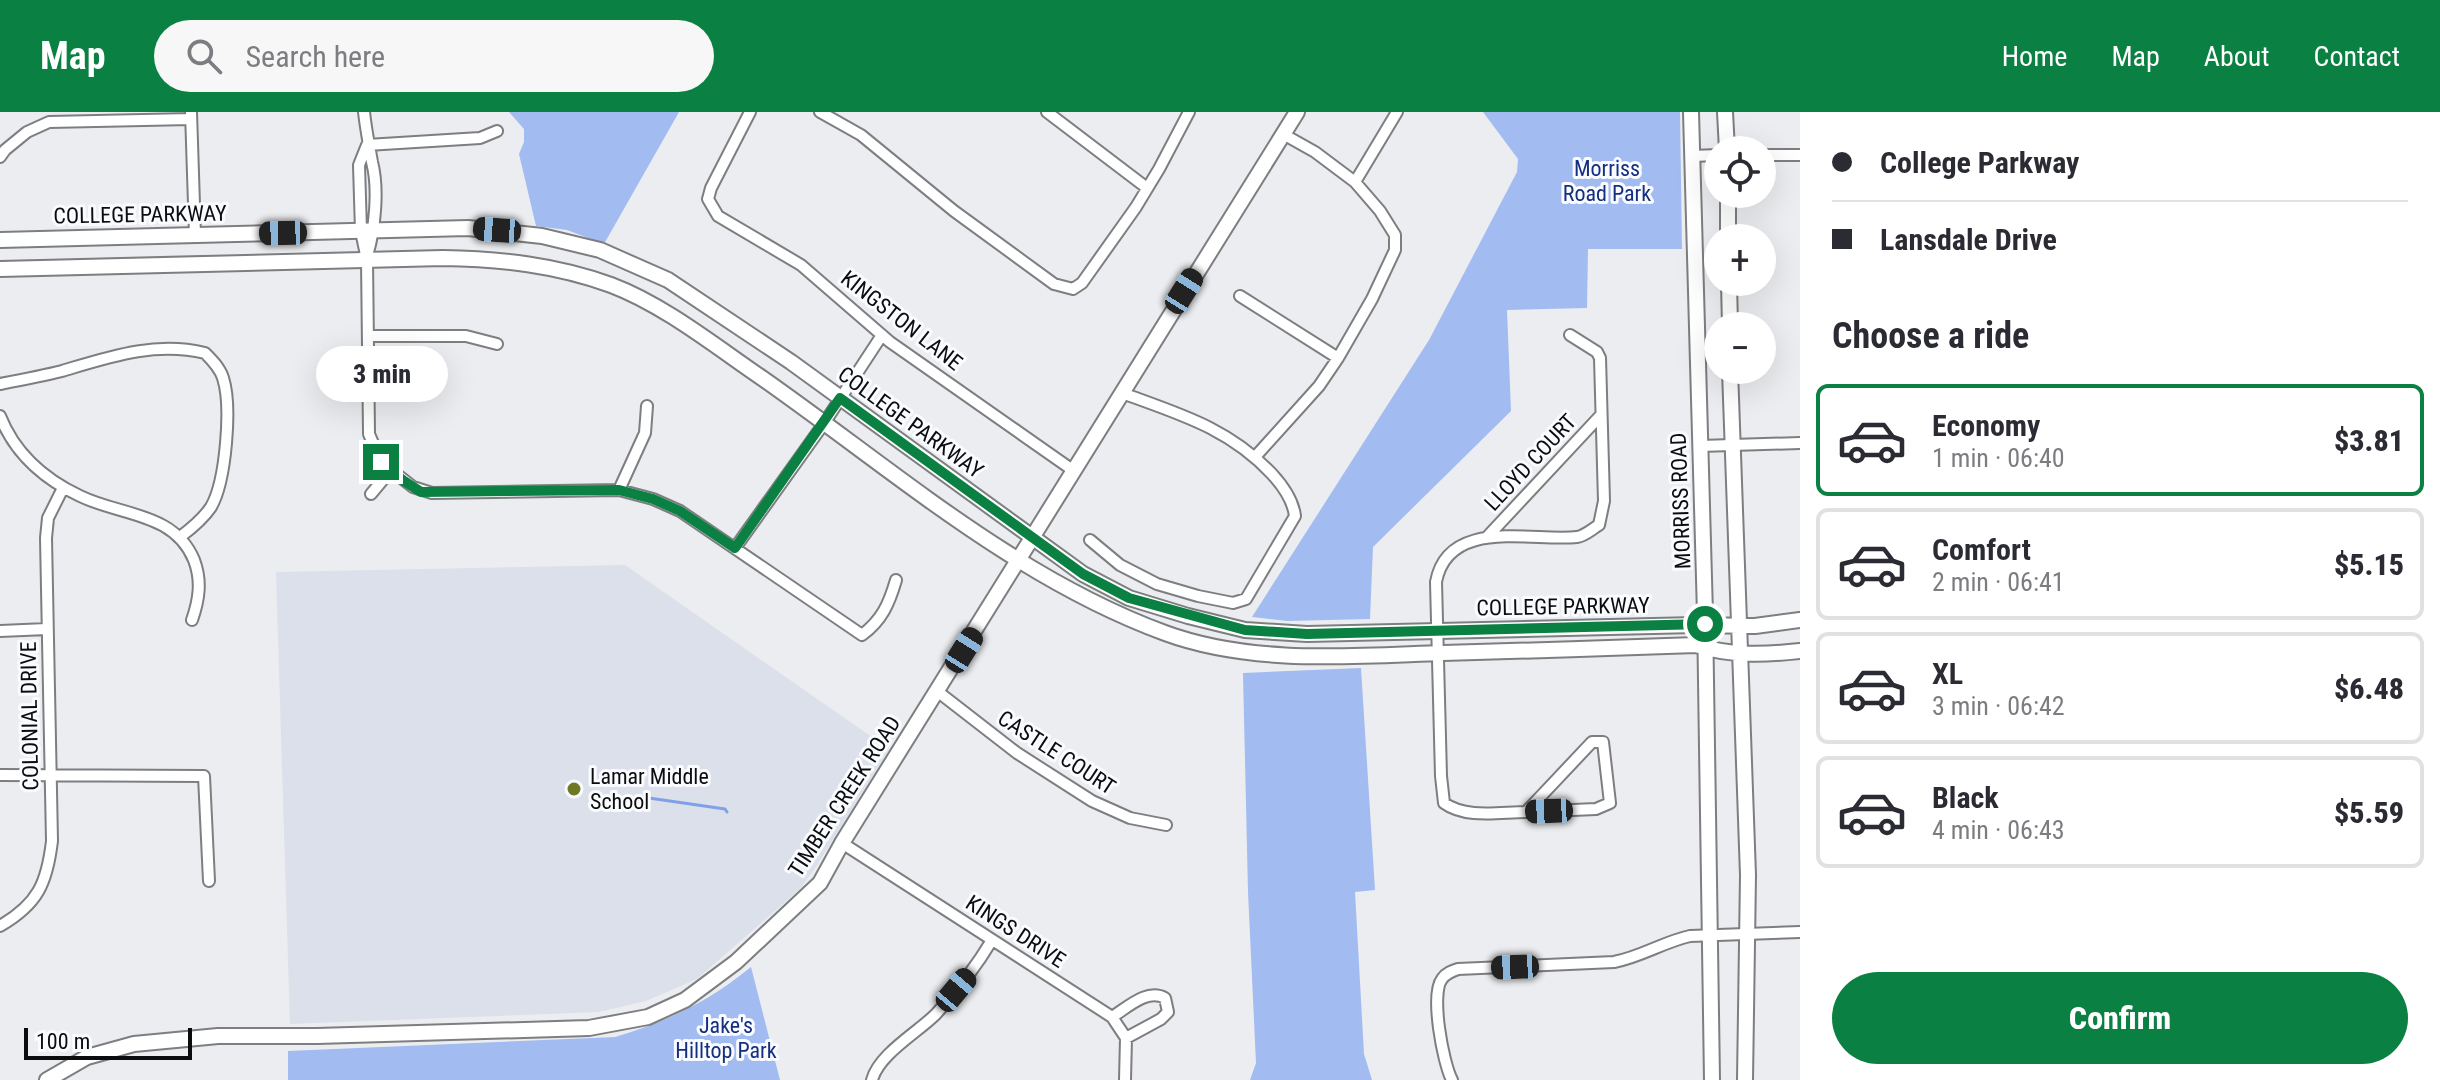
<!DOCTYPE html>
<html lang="en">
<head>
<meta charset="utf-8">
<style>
	body { margin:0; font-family:"Roboto Condensed",sans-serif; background:#f7f7f7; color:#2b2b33; height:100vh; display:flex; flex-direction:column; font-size:30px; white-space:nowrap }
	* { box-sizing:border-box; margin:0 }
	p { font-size:26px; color:#7c7c81 }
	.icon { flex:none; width:44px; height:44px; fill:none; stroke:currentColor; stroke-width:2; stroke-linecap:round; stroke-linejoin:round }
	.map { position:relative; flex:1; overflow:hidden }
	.panel { display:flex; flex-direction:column; background:#fff; width:640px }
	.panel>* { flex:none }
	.top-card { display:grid; align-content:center; height:176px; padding:0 32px; background:#fff }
	.controls { position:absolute; left:1704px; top:24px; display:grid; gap:16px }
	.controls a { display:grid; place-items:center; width:72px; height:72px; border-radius:50%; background:#fff; box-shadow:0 8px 32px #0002; font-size:40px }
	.scale { position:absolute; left:24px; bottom:20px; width:168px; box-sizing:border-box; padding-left:8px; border:4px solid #0b0c0d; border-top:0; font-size:22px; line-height:28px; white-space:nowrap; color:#0b0c0d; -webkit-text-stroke:6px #f9fbfe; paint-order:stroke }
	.end { position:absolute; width:36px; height:36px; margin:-18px; border:10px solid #0b8043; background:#fff; box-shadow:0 0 0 4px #fff }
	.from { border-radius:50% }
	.bubble { position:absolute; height:56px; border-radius:28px; background:#fff; box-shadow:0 8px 32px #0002; font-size:26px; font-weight:800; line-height:56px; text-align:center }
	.car { position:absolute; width:24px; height:48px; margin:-24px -12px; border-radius:10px; box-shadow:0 0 6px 2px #0007; background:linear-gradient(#222 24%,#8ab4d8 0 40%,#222 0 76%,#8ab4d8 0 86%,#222 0) }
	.top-card b { display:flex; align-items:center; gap:28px; height:76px; font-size:30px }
	.top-card b+b { border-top:2px solid #e1e1e2 }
	.top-card i { width:20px; height:20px; background:#2b2b33 }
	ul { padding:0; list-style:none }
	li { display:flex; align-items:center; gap:24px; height:112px; margin:0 16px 12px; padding:0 16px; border:4px solid #e1e1e2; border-radius:12px }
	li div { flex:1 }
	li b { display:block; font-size:30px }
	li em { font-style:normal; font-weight:800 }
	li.current { border-color:#0b8043 }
	li>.icon { width:72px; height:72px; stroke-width:1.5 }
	h2 { padding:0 32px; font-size:36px; line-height:96px }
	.button { display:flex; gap:16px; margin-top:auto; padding:16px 32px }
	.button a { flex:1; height:92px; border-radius:48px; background:#0b8043; color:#fff; font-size:32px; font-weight:800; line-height:92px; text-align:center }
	header { display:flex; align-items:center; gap:48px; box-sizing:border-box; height:112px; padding:0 40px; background:#0b8043; color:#fff }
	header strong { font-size:38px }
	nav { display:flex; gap:44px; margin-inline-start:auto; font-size:28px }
	.search { width:560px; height:72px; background:#f7f7f7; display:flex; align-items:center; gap:20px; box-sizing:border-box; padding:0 28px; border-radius:44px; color:#7c7c81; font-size:30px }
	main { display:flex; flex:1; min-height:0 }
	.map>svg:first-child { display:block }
	.built { fill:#dce0ea }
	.park { fill:#a2bbf0 }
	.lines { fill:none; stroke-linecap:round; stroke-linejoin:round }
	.stream { stroke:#80a0e8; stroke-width:3 }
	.street-casing { stroke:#7c7e80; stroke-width:14 }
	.secondary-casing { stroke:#7c7e80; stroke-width:18 }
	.street { stroke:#fff; stroke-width:10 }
	.secondary { stroke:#fff; stroke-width:14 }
	.route { stroke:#0b8043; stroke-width:10 }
	.poi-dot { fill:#6f7823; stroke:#f9fbfe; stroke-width:3 }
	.labels { text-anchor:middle; stroke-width:6; stroke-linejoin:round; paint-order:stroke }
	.park-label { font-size:22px; fill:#142e80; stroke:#f9fbfe }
	.street-label { font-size:22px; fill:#0b0c0d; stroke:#f9fbfe }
	.poi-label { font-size:22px; fill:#0b0c0d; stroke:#f9fbfe; text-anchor:start }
</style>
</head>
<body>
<header>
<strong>Map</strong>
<div class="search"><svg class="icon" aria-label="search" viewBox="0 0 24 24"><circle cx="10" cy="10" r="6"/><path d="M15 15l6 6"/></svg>Search here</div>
<nav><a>Home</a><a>Map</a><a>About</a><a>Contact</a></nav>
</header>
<main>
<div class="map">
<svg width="1800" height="968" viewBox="0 0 1800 968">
	<rect width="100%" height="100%" fill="#ecedf0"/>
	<path class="built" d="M 625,453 L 889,637 L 816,755 L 800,777 L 697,867 L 646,889 L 599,900 L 290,912 L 276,460 Z"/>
	<path class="park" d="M 509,0 L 679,0 L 604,132 L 567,118 L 536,114 L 519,42 L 524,30 L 524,17 Z
		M 1483,0 L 1680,0 L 1682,137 L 1588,137 L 1587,196 L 1507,198 L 1511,299 L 1373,435 L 1370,507 L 1287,509 L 1252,505 L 1429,228 L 1517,60 L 1518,47 Z
		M 1361,556 L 1375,778 L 1355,780 L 1364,942 L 1372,968 L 1250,968 L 1256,951 L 1248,780 L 1243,561 Z
		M 751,855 L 780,968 L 288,968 L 288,939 L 615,925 C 668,909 708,890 751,855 Z"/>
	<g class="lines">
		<path class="stream" d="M 642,685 L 725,697 L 727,700"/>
		<g class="street-casing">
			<path id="street" d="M 191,0 L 195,123
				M 364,0 C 366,18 369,33 372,50 C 379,77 375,117 367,144
				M 750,0 L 711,76 L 708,87 L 718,104 L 801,153 L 890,230 L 1074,359
				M 820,0 L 861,23 L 954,99 L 1054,172 L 1073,177 L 1082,171 L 1136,95 L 1159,57 L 1189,0
				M 1047,0 L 1147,76
				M 367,33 L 359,53 L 361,119 L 367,148 L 369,322 L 381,350 L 413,375 L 432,381 L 619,378 L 653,387 L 680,399 L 862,523 C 882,508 889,492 896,468
				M 367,33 L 480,26 L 497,19
				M 1762,43 L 1800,43
				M 1692,44 L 1718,43
				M 0,45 L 5,38 L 27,20 L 49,10 L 191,7
				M 1355,70 L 1397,0
				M 1240,184 L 1338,246
				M 369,224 L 466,224 L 497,232
				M 0,272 C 21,268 42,264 62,259 C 109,245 155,229 205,241 C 212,248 220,256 223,266 C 232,294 226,369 211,395 C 203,407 192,416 180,425
				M 0,304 C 15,342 44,367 80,384 C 121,404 174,400 194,448 C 202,469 199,488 192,508
				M 1700,334 L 1800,331
				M 1255,345 L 1319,274 L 1338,246 L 1372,187 L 1395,138 L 1395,123 L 1380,99 L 1355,70 L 1315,40 L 1283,22
				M 619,378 L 645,321 L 647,294
				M 371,382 L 391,358
				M 1488,424 L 1601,303
				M 1090,428 L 1120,453 L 1157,472 L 1198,484 L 1233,491 L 1246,487 L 1295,404 C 1293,388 1283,374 1272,362 C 1229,316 1179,302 1122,281
				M 735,436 L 825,310 L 882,223
				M 0,519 L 47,517
				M 937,579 L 1017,641 L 1092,689 L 1130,706 L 1166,713
				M 1592,630 L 1603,630 L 1610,691 L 1596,697 L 1526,700 Z
				M 0,663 L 204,664 L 209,769
				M 1526,700 C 1500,700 1466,707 1444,691 L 1441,664 L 1436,470 C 1448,405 1533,430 1577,425 C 1585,424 1592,417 1599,413 L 1604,389 L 1600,246 L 1597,240 L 1570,223
				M 842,731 L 1112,905 L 1126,926 L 1125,968
				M 0,814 C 38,792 47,771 52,729 L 46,426 L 48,406 L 63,376
				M 1112,905 C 1127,896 1147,876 1165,886 L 1168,900 L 1161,907 L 1126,926
				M 872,968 C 879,942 917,921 936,902 C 957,879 976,855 992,828
				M 1452,968 C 1443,951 1430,882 1442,867 C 1446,861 1452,859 1458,857 L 1614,850 C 1641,845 1663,830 1690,824 L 1800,820"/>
		</g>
		<g class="secondary-casing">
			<path id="secondary" d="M 1691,0 L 1705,502 L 1712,968
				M 1725,0 L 1727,38
				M 1728,82 L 1728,126
				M 0,128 L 468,116 L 542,124 L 600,138 L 668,168 L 791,250 L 1083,462 L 1129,486 L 1188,504 L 1245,518 L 1307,522 L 1696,513 L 1755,514 L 1800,508
				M 0,157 L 443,146 C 501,147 556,153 611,173 C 664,193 715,234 762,266 C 892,357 1015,466 1165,521 C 1252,553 1352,544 1443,541 C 1527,539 1612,536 1696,533 C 1730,544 1764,543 1800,539
				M 1729,170 L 1730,214
				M 1730,258 L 1748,763 L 1745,968
				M 47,968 L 87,945 L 134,932 L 218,924 L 317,924 L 589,916 L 648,905 L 685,888 L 736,850 L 820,771 L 842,731 L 1297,0"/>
		</g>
		<use href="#street" class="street"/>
		<use href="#secondary" class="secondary"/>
	</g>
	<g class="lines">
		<path class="route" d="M 381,350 L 404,369 L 421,380 L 619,378 L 653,387 L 680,399 L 735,436 L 840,286 L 1083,462 L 1129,486 L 1245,518 L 1307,522 L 1705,512"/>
	</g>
	<circle class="poi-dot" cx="574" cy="677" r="8"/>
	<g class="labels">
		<g class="park-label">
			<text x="1607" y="64">Morriss<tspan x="1607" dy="25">Road Park</tspan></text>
			<text x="726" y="921">Jake's<tspan x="726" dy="25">Hilltop Park</tspan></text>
		</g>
		<g class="street-label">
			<text transform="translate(140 102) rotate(-1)" y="8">COLLEGE PARKWAY</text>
			<text transform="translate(902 208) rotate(38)" y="8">KINGSTON LANE</text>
			<text transform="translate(911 310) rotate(36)" y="8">COLLEGE PARKWAY</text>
			<text transform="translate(1530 350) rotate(-47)" y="8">LLOYD COURT</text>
			<text transform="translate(1680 389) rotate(-92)" y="8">MORRISS ROAD</text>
			<text transform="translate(1563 494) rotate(-1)" y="8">COLLEGE PARKWAY</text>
			<text transform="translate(29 604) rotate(-91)" y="8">COLONIAL DRIVE</text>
			<text transform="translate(1057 640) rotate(33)" y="8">CASTLE COURT</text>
			<text transform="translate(844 684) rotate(-57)" y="8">TIMBER CREEK ROAD</text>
			<text transform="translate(1016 819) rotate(33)" y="8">KINGS DRIVE</text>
		</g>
		<g class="poi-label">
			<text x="590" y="672">Lamar Middle<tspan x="590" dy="25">School</tspan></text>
		</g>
	</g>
</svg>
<div class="controls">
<a><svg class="icon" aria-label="locate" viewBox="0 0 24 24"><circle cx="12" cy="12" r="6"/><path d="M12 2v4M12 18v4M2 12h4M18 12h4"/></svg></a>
<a>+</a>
<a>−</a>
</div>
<div class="scale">100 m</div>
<i class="end from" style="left:1705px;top:512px"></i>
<i class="end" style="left:381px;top:350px"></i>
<div class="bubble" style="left:316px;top:234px;width:132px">3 min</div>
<i class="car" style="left:497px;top:118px;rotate:274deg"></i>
<i class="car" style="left:283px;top:121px;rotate:269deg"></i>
<i class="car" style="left:1184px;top:179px;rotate:32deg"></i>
<i class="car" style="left:964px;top:538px;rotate:32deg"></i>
<i class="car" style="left:1549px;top:699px;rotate:268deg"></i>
<i class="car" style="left:1515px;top:855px;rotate:268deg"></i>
<i class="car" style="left:956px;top:878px;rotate:40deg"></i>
</div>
<section class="panel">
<div class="top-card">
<b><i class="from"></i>College Parkway</b>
<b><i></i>Lansdale Drive</b>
</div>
<h2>Choose a ride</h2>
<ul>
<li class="current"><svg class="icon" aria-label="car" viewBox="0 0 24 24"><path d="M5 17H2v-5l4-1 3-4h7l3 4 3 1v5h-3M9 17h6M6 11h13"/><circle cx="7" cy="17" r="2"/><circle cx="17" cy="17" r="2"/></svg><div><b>Economy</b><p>1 min · 06:40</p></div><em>$3.81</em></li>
<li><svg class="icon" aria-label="car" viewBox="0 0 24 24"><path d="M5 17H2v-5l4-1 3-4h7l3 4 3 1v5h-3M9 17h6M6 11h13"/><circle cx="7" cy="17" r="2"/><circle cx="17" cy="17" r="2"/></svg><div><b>Comfort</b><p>2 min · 06:41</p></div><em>$5.15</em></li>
<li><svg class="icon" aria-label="car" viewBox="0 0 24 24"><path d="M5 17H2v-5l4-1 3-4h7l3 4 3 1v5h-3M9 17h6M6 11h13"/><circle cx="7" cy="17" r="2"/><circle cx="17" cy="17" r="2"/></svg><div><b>XL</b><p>3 min · 06:42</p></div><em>$6.48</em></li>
<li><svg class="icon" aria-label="car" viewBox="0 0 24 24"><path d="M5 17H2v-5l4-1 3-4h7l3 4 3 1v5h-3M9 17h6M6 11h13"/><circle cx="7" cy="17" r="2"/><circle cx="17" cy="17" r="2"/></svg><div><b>Black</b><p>4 min · 06:43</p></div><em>$5.59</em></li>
</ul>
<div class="button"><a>Confirm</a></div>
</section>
</main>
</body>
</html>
